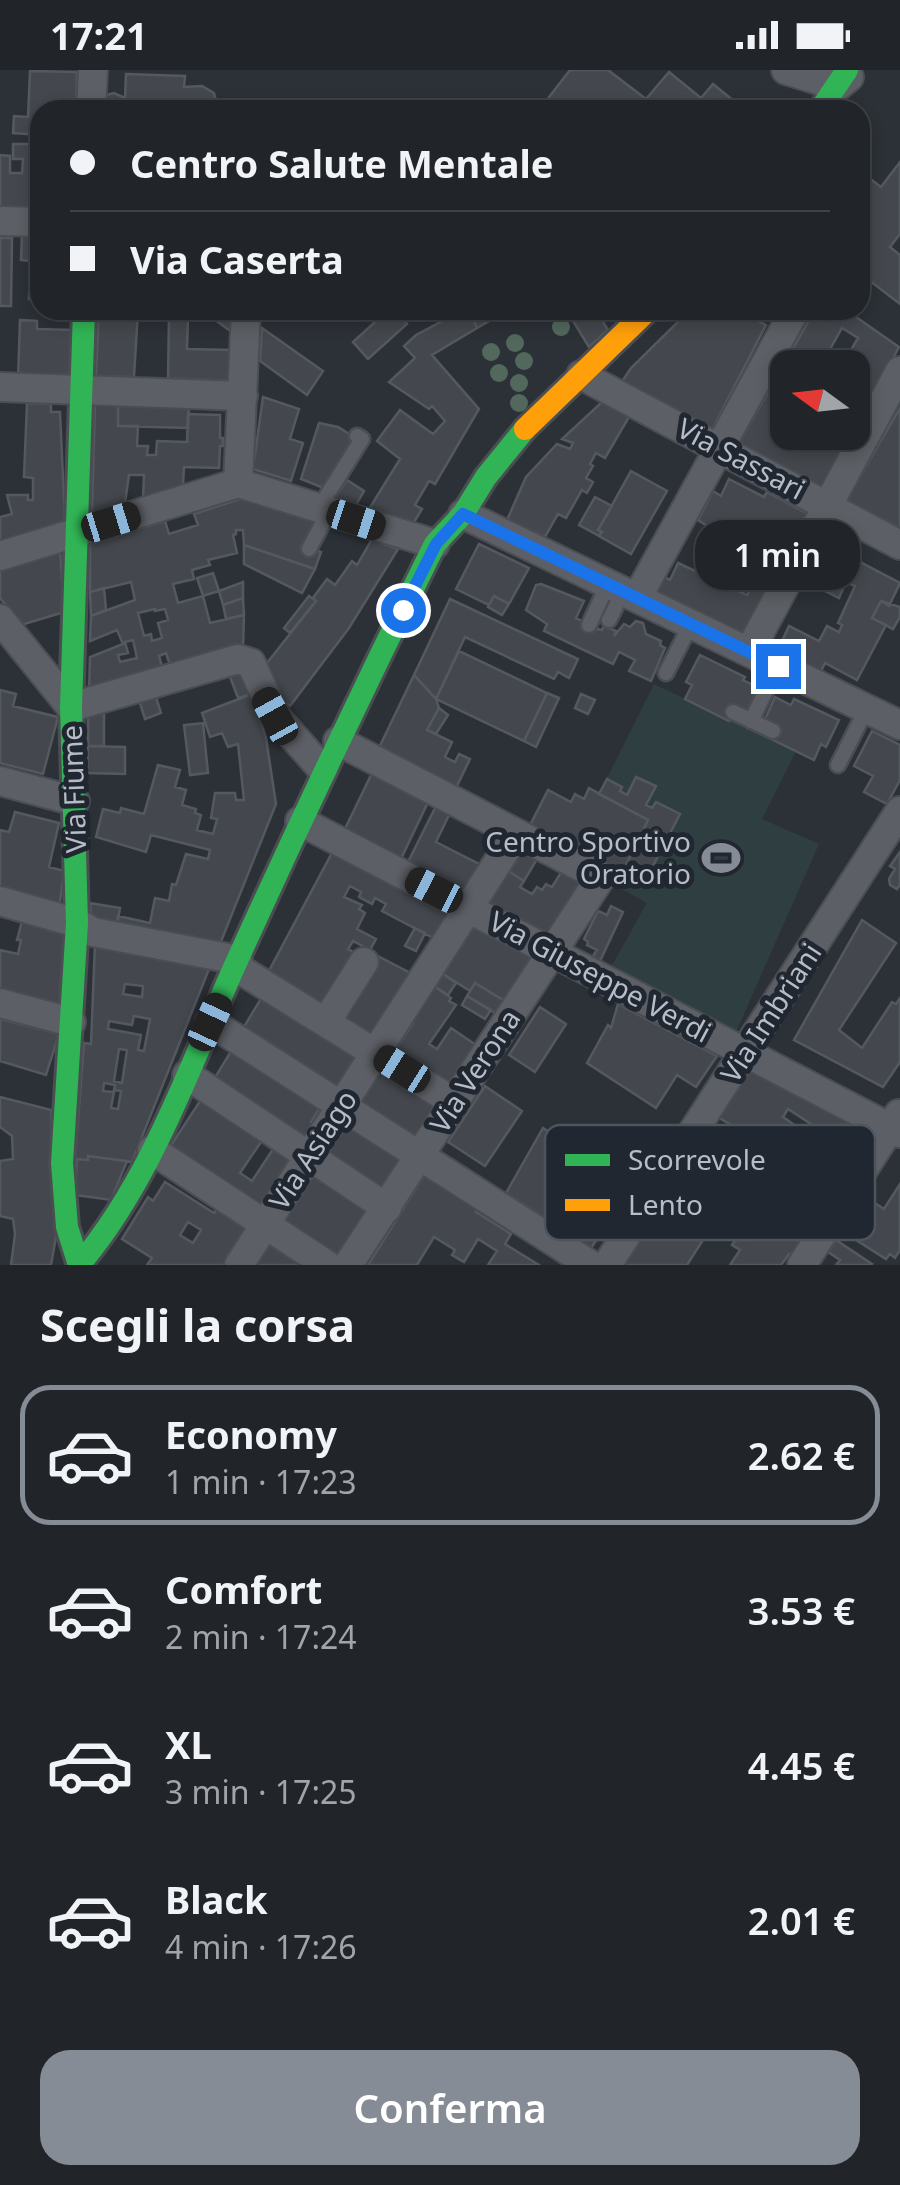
<!DOCTYPE html>
<html lang="it">
<head>
<meta charset="utf-8">
<style>
	body { margin:0; font-family:"Noto Sans",sans-serif; background:#292d31; color:#f1f3f6; height:100vh; display:flex; flex-direction:column; font-size:38px; white-space:nowrap }
	* { box-sizing:border-box; margin:0 }
	p { font-size:32px; color:#a2a5a8 }
	.icon { flex:none; width:55px; height:55px; fill:none; stroke:currentColor; stroke-width:2; stroke-linecap:round; stroke-linejoin:round }
	.map { position:relative; height:1195px; overflow:hidden }
	.details { display:flex; flex-direction:column; background:#212529; flex:1 }
	.details>* { flex:none }
	.guide { position:absolute; left:30px; top:30px; width:840px; height:220px; border-radius:30px; box-shadow:0 5px 15px #0003,0 0 0 2px #3e4246; display:grid; align-content:center; height:220px; padding:0 40px; background:#212529 }
	.needle { width:65px; rotate:285deg }
	.tools { position:absolute; left:770px; top:280px; display:grid; gap:20px }
	.tools a { display:grid; place-items:center; width:100px; height:100px; border-radius:20px; background:#212529; box-shadow:0 5px 15px #0003,0 0 0 2px #3e4246; font-size:50px }
	.end { position:absolute; width:45px; height:45px; margin:-22px; border:12px solid #1a73e8; background:#fff; box-shadow:0 0 0 5px #fff }
	.from { border-radius:50% }
	.bubble { position:absolute; height:70px; border-radius:30px; background:#212529; box-shadow:0 5px 15px #0003,0 0 0 2px #3e4246; font-size:32px; font-weight:600; line-height:70px; text-align:center }
	.car { position:absolute; width:30px; height:60px; margin:-30px -15px; border-radius:12px; box-shadow:0 0 8px 2px #0007; background:linear-gradient(#222 24%,#8ab4d8 0 40%,#222 0 76%,#8ab4d8 0 86%,#222 0) }
	.guide b { display:flex; align-items:center; gap:35px; height:95px; font-size:38px }
	.guide b+b { border-top:2px solid #3e4246 }
	.guide i { width:25px; height:25px; background:#f1f3f6 }
	ul { padding:0; list-style:none }
	li { display:flex; align-items:center; gap:30px; height:140px; margin:0 20px 15px; padding:0 20px; border:5px solid transparent; border-radius:30px }
	li div { flex:1 }
	li b { display:block; font-size:38px }
	li em { font-style:normal; font-weight:600 }
	li.selected { border-color:#868c95 }
	li>.icon { width:90px; height:90px; stroke-width:1.5 }
	h2 { padding:0 40px; font-size:45px; line-height:120px }
	.primary-button { display:flex; gap:20px; margin-top:auto; padding:20px 40px }
	.primary-button a { flex:1; height:115px; border-radius:30px; background:#868c95; color:#fff; font-size:40px; font-weight:600; line-height:115px; text-align:center }
	.status { display:flex; justify-content:space-between; align-items:center; height:70px; padding:0 50px; background:#212529; direction:ltr }
	.status svg { height:28px; fill:currentColor }
	.map>svg:first-child { display:block }
	.green { fill:#2f3f41 }
	.building { fill:#44484e; stroke:#54585f; stroke-width:2.5; fill-rule:evenodd }
	.lines { fill:none; stroke-linecap:round; stroke-linejoin:round }
	.lane-casing { stroke:#4a4d52; stroke-width:19 }
	.street-casing { stroke:#4a4d52; stroke-width:32 }
	.fast-casing { stroke:#4a4d52; stroke-width:28 }
	.slow-casing { stroke:#4a4d52; stroke-width:28 }
	.lane { stroke:#5c5f65; stroke-width:14 }
	.street { stroke:#5c5f65; stroke-width:28 }
	.fast { stroke:#30b455; stroke-width:22 }
	.slow { stroke:#ff9f0a; stroke-width:22 }
	.tree { fill:#52685c }
	.route { stroke:#1a73e8; stroke-width:12 }
	.labels { text-anchor:middle; stroke-width:10; stroke-linejoin:round; paint-order:stroke }
	.street-label { font-size:28px; fill:#b7bdc7; stroke:#202731 }
	.poi-label { font-size:28px; fill:#b7bdc7; stroke:#202731; text-anchor:end }
	.key { fill:#202731; stroke:#4d545e; stroke-width:2.5 }
	.key-label { font-size:28px; fill:#b7bdc7 }
</style>
</head>
<body>
<div class="status"><b>17:21</b><svg viewBox="0 0 49 12"><path d="M0 12V9h3v3zM5 12V6h3v6zM10 12V3h3v9zM15 12V0h3v12zM26 1h20v11H26zM47 4h2v5h-2z"/></svg></div>
<div class="map">
<svg width="900" height="1195" viewBox="0 0 900 1195">
	<rect width="100%" height="100%" fill="#2c3137"/>
	<path class="green" d="M 654,614 L 796,681 L 762,749 L 819,774 L 736,962 L 610,899 L 647,833 L 616,816 L 647,750 L 599,724 Z"/>
	<path class="building" d="M 570,0 L 608,0 L 646,29 L 669,2 L 701,28 L 713,14 L 745,40 L 539,40 Z
		M 30,1 L 77,2 L 76,40 L 40,40 L 40,65 L 13,63 L 14,46 L 28,47 Z
		M 126,4 L 185,6 L 184,17 L 202,16 L 214,23 L 216,31 L 214,40 L 106,40 L 106,25 L 114,23 L 125,28 Z
		M 13,74 L 40,74 L 40,139 L 0,138 L 0,85 L 10,86 L 10,103 L 22,103 L 23,89 L 13,89 Z
		M 900,92 L 900,164 L 890,177 L 900,185 L 900,234 L 861,204 L 864,200 L 860,196 L 860,101 L 881,117 Z
		M 22,164 L 40,164 L 40,229 L 29,229 L 30,191 L 21,190 Z
		M 0,168 L 12,168 L 11,236 L 0,236 Z
		M 99,240 L 138,240 L 134,307 L 96,306 Z
		M 388,240 L 395,240 L 407,254 L 368,289 L 353,272 Z
		M 463,240 L 469,240 L 477,258 L 432,285 L 479,339 L 435,414 L 429,411 L 415,435 L 422,439 L 413,454 L 369,439 L 400,389 L 377,371 L 400,340 L 433,364 L 445,351 L 432,336 L 429,339 L 389,312 L 415,288 L 404,276 L 416,265 Z
		M 469,240 L 509,240 L 477,258 Z
		M 544,240 L 596,240 L 608,260 L 589,277 L 567,241 L 550,250 Z
		M 690,240 L 736,240 L 766,255 L 712,360 L 621,313 L 631,298 Z
		M 815,240 L 846,240 L 899,277 L 873,325 L 852,314 L 852,298 L 788,298 L 788,356 L 785,362 L 807,374 L 813,362 L 842,362 L 851,367 L 822,420 L 737,376 ZM 842,258 L 858,268 L 845,290 L 829,281 Z
		M 218,241 L 234,252 L 229,260 L 214,249 Z
		M 169,246 L 188,247 L 187,279 L 233,280 L 233,311 L 168,308 Z
		M 20,250 L 37,251 L 37,259 L 74,260 L 73,310 L 18,309 Z
		M 262,258 L 323,301 L 307,325 L 260,291 Z
		M 263,327 L 299,339 L 290,369 L 303,373 L 291,411 L 253,399 Z
		M 602,332 L 629,347 L 605,388 L 596,383 L 590,394 L 593,396 L 586,408 L 593,412 L 587,423 L 582,420 L 566,448 L 558,444 L 545,467 L 507,450 L 526,407 L 557,374 L 570,379 L 573,373 L 562,369 Z
		M 27,333 L 51,334 L 51,342 L 60,342 L 65,452 L 0,472 L 0,447 L 12,444 L 7,425 L 28,425 L 28,430 L 33,430 L 33,408 L 24,407 Z
		M 95,333 L 118,333 L 118,356 L 138,356 L 137,376 L 148,376 L 147,385 L 156,385 L 157,371 L 187,372 L 188,344 L 220,345 L 220,368 L 223,368 L 223,376 L 220,376 L 219,398 L 184,397 L 183,415 L 143,428 L 144,405 L 129,405 L 125,433 L 92,443 Z
		M 118,333 L 189,335 L 188,358 L 118,356 Z
		M 900,338 L 900,462 L 844,434 Z
		M 319,353 L 338,357 L 357,369 L 326,419 L 301,409 Z
		M 631,401 L 667,421 L 631,484 L 599,466 L 602,462 L 598,460 Z
		M 729,409 L 764,427 L 767,422 L 812,446 L 745,570 L 651,529 L 663,506 L 670,510 L 678,493 L 747,525 L 760,499 L 764,501 L 770,487 L 766,485 L 770,477 L 767,475 L 769,470 L 757,464 L 744,490 L 734,484 L 738,476 L 698,450 L 713,421 L 721,426 Z
		M 347,410 L 364,421 L 356,435 L 334,429 Z
		M 595,427 L 612,436 L 598,460 L 602,462 L 599,466 L 579,455 Z
		M 243,428 L 319,450 L 301,476 L 321,482 L 315,499 L 244,475 L 243,460 L 236,460 L 236,464 L 233,465 L 237,483 L 208,490 L 210,495 L 192,500 L 194,509 L 173,514 L 178,533 L 203,526 L 210,553 L 244,545 L 243,579 L 172,601 L 166,583 L 159,586 L 164,603 L 89,623 L 90,587 L 123,574 L 117,560 L 90,571 L 91,546 L 135,530 L 131,512 L 90,522 L 90,474 L 165,451 L 169,464 L 198,455 L 194,444 ZM 155,539 L 155,541 L 165,539 L 168,550 L 158,553 L 162,568 L 152,571 L 151,564 L 144,566 L 138,543 ZM 133,570 L 137,588 L 120,592 L 118,585 L 128,583 L 125,572 Z
		M 372,469 L 398,479 L 349,558 L 290,636 L 271,622 L 263,598 L 316,531 L 313,528 L 327,509 L 335,515 L 352,491 L 357,495 Z
		M 824,473 L 900,513 L 889,536 L 881,531 L 872,548 L 886,555 L 857,610 L 825,593 L 818,607 L 775,586 L 789,556 L 819,571 L 827,556 L 839,562 L 842,555 L 838,553 L 855,516 L 846,512 L 839,528 L 815,516 L 824,499 L 813,494 Z
		M 479,474 L 529,498 L 509,534 L 494,526 L 489,535 L 456,519 Z
		M 244,475 L 315,499 L 302,523 L 244,494 Z
		M 60,480 L 64,542 L 21,555 L 0,528 L 0,499 Z
		M 213,503 L 219,521 L 203,526 L 197,508 Z
		M 243,512 L 243,528 L 223,535 L 219,521 Z
		M 541,514 L 584,531 L 576,548 L 597,559 L 602,560 L 604,556 L 616,561 L 614,566 L 624,554 L 630,557 L 636,551 L 643,553 L 646,564 L 661,571 L 660,575 L 665,578 L 651,611 L 629,601 L 635,590 L 619,582 L 613,594 L 544,561 L 547,554 L 526,540 L 536,515 Z
		M 104,518 L 106,540 L 91,546 L 90,522 Z
		M 309,526 L 316,531 L 290,563 L 284,558 Z
		M 494,526 L 509,534 L 502,545 L 488,537 Z
		M 243,528 L 244,545 L 226,549 L 223,535 Z
		M 450,529 L 578,589 L 569,608 L 558,602 L 554,609 L 465,567 L 436,629 L 414,605 Z
		M 881,531 L 900,537 L 900,547 L 893,559 L 872,548 Z
		M 459,581 L 547,623 L 524,671 L 436,629 Z
		M 700,585 L 745,607 L 743,610 L 759,618 L 747,641 L 736,636 L 729,651 L 685,629 L 692,615 L 686,612 Z
		M 243,600 L 252,624 L 238,628 L 229,604 Z
		M 414,605 L 436,629 L 439,638 L 427,660 L 452,672 L 445,687 L 455,692 L 459,684 L 470,689 L 455,720 L 377,682 Z
		M 0,620 L 16,624 L 13,636 L 58,647 L 43,704 L 0,693 Z
		M 547,623 L 559,628 L 536,677 L 524,671 Z
		M 155,624 L 161,643 L 145,649 L 139,630 Z
		M 252,624 L 266,668 L 276,734 L 218,879 L 116,860 L 118,846 L 150,853 L 155,828 L 169,831 L 172,814 L 176,815 L 186,784 L 208,789 L 210,780 L 151,765 L 146,782 L 96,767 L 103,739 L 120,743 L 121,738 L 144,744 L 158,695 L 180,700 L 175,717 L 186,720 L 182,735 L 196,739 L 195,743 L 201,745 L 197,760 L 213,764 L 217,749 L 211,748 L 215,723 L 235,723 L 236,730 L 244,730 L 238,674 L 228,677 L 222,663 L 210,667 L 202,643 Z
		M 581,624 L 595,630 L 588,644 L 575,638 Z
		M 775,627 L 791,635 L 794,629 L 839,650 L 826,677 L 821,674 L 814,690 L 769,668 L 775,655 L 765,649 Z
		M 439,638 L 448,645 L 436,664 L 427,660 Z
		M 104,641 L 104,676 L 88,676 L 88,646 Z
		M 203,653 L 208,703 L 190,705 L 184,655 Z
		M 872,661 L 900,675 L 900,710 L 887,734 L 864,722 L 873,706 L 854,696 Z
		M 88,676 L 125,677 L 125,704 L 87,703 Z
		M 373,701 L 430,728 L 399,793 L 342,765 Z
		M 636,707 L 656,716 L 646,735 L 652,738 L 656,732 L 680,744 L 644,813 L 623,801 L 648,750 L 599,724 L 607,709 L 622,717 L 620,721 L 627,725 Z
		M 589,718 L 648,750 L 621,806 L 528,759 L 548,720 L 571,732 L 575,724 L 584,729 Z
		M 436,736 L 450,743 L 436,772 L 485,797 L 468,825 L 407,794 Z
		M 15,742 L 59,753 L 49,797 L 64,801 L 59,839 L 0,823 L 0,760 L 9,762 Z
		M 519,778 L 537,789 L 524,811 L 505,799 Z
		M 333,781 L 458,844 L 439,871 L 382,841 L 386,834 L 375,828 L 372,834 L 359,827 L 361,822 L 350,816 L 344,827 L 362,835 L 359,839 L 365,843 L 357,859 L 376,869 L 370,880 L 353,871 L 348,879 L 359,885 L 324,943 L 264,910 Z
		M 900,782 L 900,815 L 897,819 L 890,815 L 889,809 L 895,799 L 890,796 Z
		M 505,799 L 524,811 L 520,817 L 532,824 L 537,817 L 542,820 L 546,814 L 552,817 L 562,801 L 586,813 L 549,867 L 484,833 Z
		M 90,833 L 120,838 L 116,860 L 92,856 Z
		M 611,836 L 623,842 L 601,889 L 596,891 L 593,886 L 597,880 L 587,875 L 588,872 L 584,869 L 598,841 L 607,845 Z
		M 862,850 L 896,873 L 839,960 L 862,978 L 892,932 L 896,934 L 900,928 L 900,992 L 883,1017 L 794,970 Z
		M 22,851 L 68,862 L 59,940 L 0,926 L 0,880 L 18,884 L 21,870 L 17,870 Z
		M 472,852 L 539,885 L 508,933 L 475,913 L 470,921 L 440,902 Z
		M 415,858 L 425,863 L 416,881 L 405,876 Z
		M 95,873 L 211,894 L 132,1092 L 88,1086 L 88,1090 L 75,1089 L 84,973 L 91,974 ZM 125,914 L 143,916 L 142,927 L 123,924 ZM 134,946 L 150,949 L 144,981 L 138,980 L 141,965 L 108,959 L 109,951 L 132,955 ZM 119,979 L 127,980 L 122,1013 L 114,1011 ZM 104,1013 L 115,1015 L 114,1020 L 121,1021 L 118,1039 L 111,1038 L 114,1022 L 103,1021 Z
		M 376,885 L 416,906 L 374,974 L 335,950 Z
		M 440,902 L 456,913 L 448,925 L 431,914 Z
		M 475,913 L 508,933 L 500,946 L 467,926 Z
		M 431,914 L 451,928 L 449,931 L 456,935 L 429,974 L 437,979 L 451,958 L 479,977 L 448,1023 L 393,983 L 413,953 L 408,949 Z
		M 467,926 L 491,940 L 485,949 L 462,935 Z
		M 262,927 L 367,989 L 336,1023 L 239,965 Z
		M 618,934 L 717,986 L 696,1017 L 677,1005 L 656,1038 L 587,993 L 608,955 L 611,958 Z
		M 540,937 L 566,954 L 535,1002 L 509,985 Z
		M 0,949 L 59,964 L 46,1005 L 0,991 Z
		M 233,978 L 322,1034 L 311,1052 L 316,1056 L 305,1074 L 211,1014 Z
		M 375,997 L 440,1039 L 417,1075 L 350,1036 Z
		M 747,997 L 877,1065 L 859,1091 L 851,1092 L 840,1106 L 808,1087 L 823,1062 L 788,1039 L 783,1047 L 796,1056 L 790,1064 L 792,1066 L 759,1113 L 749,1105 L 731,1133 L 743,1141 L 738,1149 L 722,1140 L 687,1195 L 624,1195 L 647,1159 L 659,1168 L 690,1118 L 698,1123 L 738,1059 L 716,1046 Z
		M 485,1016 L 522,1041 L 485,1096 L 448,1072 Z
		M 204,1025 L 265,1066 L 240,1103 L 252,1111 L 277,1073 L 300,1089 L 260,1143 L 166,1083 Z
		M 0,1027 L 51,1040 L 56,1167 L 51,1195 L 11,1195 L 15,1164 L 13,1149 L 0,1146 L 0,1091 L 13,1089 L 12,1066 L 0,1057 Z
		M 344,1047 L 405,1088 L 381,1124 L 320,1083 Z
		M 543,1058 L 612,1103 L 592,1134 L 612,1147 L 591,1178 L 506,1123 Z
		M 88,1086 L 127,1091 L 111,1130 L 75,1125 L 77,1089 L 88,1090 Z
		M 791,1088 L 830,1113 L 808,1148 L 816,1153 L 794,1187 L 789,1184 L 781,1195 L 730,1195 L 740,1180 L 732,1175 L 740,1164 L 749,1170 L 768,1148 L 748,1135 L 758,1119 L 767,1125 Z
		M 313,1096 L 375,1136 L 336,1192 L 276,1154 Z
		M 425,1104 L 479,1138 L 476,1142 L 511,1164 L 505,1174 L 539,1195 L 488,1195 L 497,1181 L 478,1169 L 464,1192 L 452,1185 L 455,1180 L 434,1167 L 417,1195 L 368,1195 Z
		M 165,1112 L 214,1143 L 220,1134 L 254,1156 L 229,1195 L 147,1195 L 152,1188 L 122,1169 L 148,1127 L 153,1131 ZM 188,1152 L 201,1160 L 193,1173 L 180,1165 Z
		M 900,1114 L 900,1180 L 895,1188 L 890,1184 L 886,1189 L 842,1161 L 864,1126 L 884,1139 Z
		M 269,1166 L 312,1195 L 250,1195 Z
		M 836,1170 L 872,1194 L 871,1195 L 836,1195 L 840,1190 L 828,1182 Z"/>
	<g class="lines">
		<g class="lane-casing">
			<path id="lane" d="M 319,438 L 362,369 L 357,366
				M 309,479 L 329,441
				M 609,550 L 623,522
				M 589,555 L 608,514
				M 666,603 L 691,554
				M 733,642 L 773,661
				M 751,651 L 778,596
				M 838,695 L 867,638"/>
		</g>
		<g class="street-casing">
			<path id="street" d="M 786,0 L 838,16 L 849,7
				M 91,40 L 93,0
				M 0,151 L 40,152
				M 581,305 L 900,475
				M 0,317 L 243,326
				M 238,413 L 246,240
				M 463,444 L 900,655
				M 0,486 L 238,413 L 435,474
				M 637,528 L 795,240
				M 0,549 L 71,637 L 238,589 L 251,593 L 275,646 L 323,700
				M 749,582 L 900,301
				M 338,671 L 601,807 L 348,1195
				M 0,711 L 75,731
				M 300,751 L 900,1063
				M 0,831 L 77,853 L 93,862 L 238,890
				M 236,897 L 454,1032
				M 0,933 L 71,952
				M 210,952 L 591,1195
				M 326,952 L 364,892
				M 187,1005 L 387,1138
				M 152,1080 L 327,1195
				M 239,1195 L 516,764
				M 607,1195 L 900,741
				M 802,1195 L 899,1044"/>
		</g>
		<g class="fast-casing">
			<path id="fast" d="M 820,40 L 847,0
				M 79,1195 C 152,1109 190,995 236,893 C 300,752 366,613 435,474 L 463,444 L 486,407 L 525,359
				M 79,1195 L 67,1157 L 62,1093 L 77,853 L 71,637 L 84,240"/>
		</g>
		<g class="slow-casing">
			<path id="slow" d="M 525,359 L 648,240"/>
		</g>
		<use href="#lane" class="lane"/>
		<use href="#street" class="street"/>
		<use href="#fast" class="fast"/>
		<use href="#slow" class="slow"/>
	</g>
	<g class="tree">
		<circle cx="561" cy="257" r="9"/>
		<circle cx="515" cy="273" r="9"/>
		<circle cx="491" cy="282" r="9"/>
		<circle cx="524" cy="291" r="9"/>
		<circle cx="499" cy="303" r="9"/>
		<circle cx="519" cy="313" r="9"/>
		<circle cx="519" cy="333" r="9"/>
	</g>
	<g class="lines">
		<path class="route" d="M 403,540 L 436,474 L 463,444 L 778,596"/>
	</g>
	<defs>
		<g id="stadium-bare" transform="scale(3)"><path d="M0-5a6.5 5 0 1 0 0 10a6.5 5 0 1 0 0-10ZM-3.5-1.8h7v3.6h-7Z" fill="#868c95" stroke="#202731" stroke-width="2.5" paint-order="stroke"/></g>
	</defs>
	<g fill-rule="evenodd">
		<use href="#stadium-bare" x="721" y="788"/>
	</g>
	<g class="labels">
		<g class="street-label">
			<text transform="translate(741 389) rotate(28)" y="10">Via Sassari</text>
			<text transform="translate(74 719) rotate(-92)" y="10">Via Fiume</text>
			<text transform="translate(600 907) rotate(28)" y="10">Via Giuseppe Verdi</text>
			<text transform="translate(771 943) rotate(-57)" y="10">Via Imbriani</text>
			<text transform="translate(475 1001) rotate(-57)" y="10">Via Verona</text>
			<text transform="translate(313 1080) rotate(-57)" y="10">Via Asiago</text>
		</g>
		<g class="poi-label">
			<text x="691" y="782">Centro Sportivo<tspan x="691" dy="32">Oratorio</tspan></text>
		</g>
	</g>
	<rect x="545" y="1055" width="330" height="115" rx="15" class="key"/>
	<rect x="565" y="1084" width="45" height="12" fill="#30b455"/>
	<rect x="565" y="1129" width="45" height="12" fill="#ff9f0a"/>
	<g class="key-label">
		<text x="628" y="1100">Scorrevole</text>
		<text x="628" y="1145">Lento</text>
	</g>
</svg>
<div class="tools">
<a><svg class="needle" viewBox="-14 -14 28 28"><path d="M0-13l5 13h-10z" fill="#e53935"/><path d="M0 13l5-13h-10z" fill="#a2a5a8"/></svg></a>
</div>
<i class="end from" style="left:403px;top:540px"></i>
<i class="end" style="left:778px;top:596px"></i>
<div class="bubble" style="left:695px;top:450px;width:165px">1 min</div>
<i class="car" style="left:356px;top:450px;rotate:108deg"></i>
<i class="car" style="left:111px;top:452px;rotate:73deg"></i>
<i class="car" style="left:275px;top:646px;rotate:331deg"></i>
<i class="car" style="left:434px;top:820px;rotate:297deg"></i>
<i class="car" style="left:210px;top:952px;rotate:25deg"></i>
<i class="car" style="left:402px;top:999px;rotate:302deg"></i>
<div class="guide">
<b><i class="from"></i>Centro Salute Mentale</b>
<b><i></i>Via Caserta</b>
</div>
</div>
<section class="details">
<h2>Scegli la corsa</h2>
<ul>
<li class="selected"><svg class="icon" aria-label="car" viewBox="0 0 24 24"><path d="M5 17H2v-5l4-1 3-4h7l3 4 3 1v5h-3M9 17h6M6 11h13"/><circle cx="7" cy="17" r="2"/><circle cx="17" cy="17" r="2"/></svg><div><b>Economy</b><p>1 min · 17:23</p></div><em>2.62 €</em></li>
<li><svg class="icon" aria-label="car" viewBox="0 0 24 24"><path d="M5 17H2v-5l4-1 3-4h7l3 4 3 1v5h-3M9 17h6M6 11h13"/><circle cx="7" cy="17" r="2"/><circle cx="17" cy="17" r="2"/></svg><div><b>Comfort</b><p>2 min · 17:24</p></div><em>3.53 €</em></li>
<li><svg class="icon" aria-label="car" viewBox="0 0 24 24"><path d="M5 17H2v-5l4-1 3-4h7l3 4 3 1v5h-3M9 17h6M6 11h13"/><circle cx="7" cy="17" r="2"/><circle cx="17" cy="17" r="2"/></svg><div><b>XL</b><p>3 min · 17:25</p></div><em>4.45 €</em></li>
<li><svg class="icon" aria-label="car" viewBox="0 0 24 24"><path d="M5 17H2v-5l4-1 3-4h7l3 4 3 1v5h-3M9 17h6M6 11h13"/><circle cx="7" cy="17" r="2"/><circle cx="17" cy="17" r="2"/></svg><div><b>Black</b><p>4 min · 17:26</p></div><em>2.01 €</em></li>
</ul>
<div class="primary-button"><a>Conferma</a></div>
</section>
</body>
</html>
